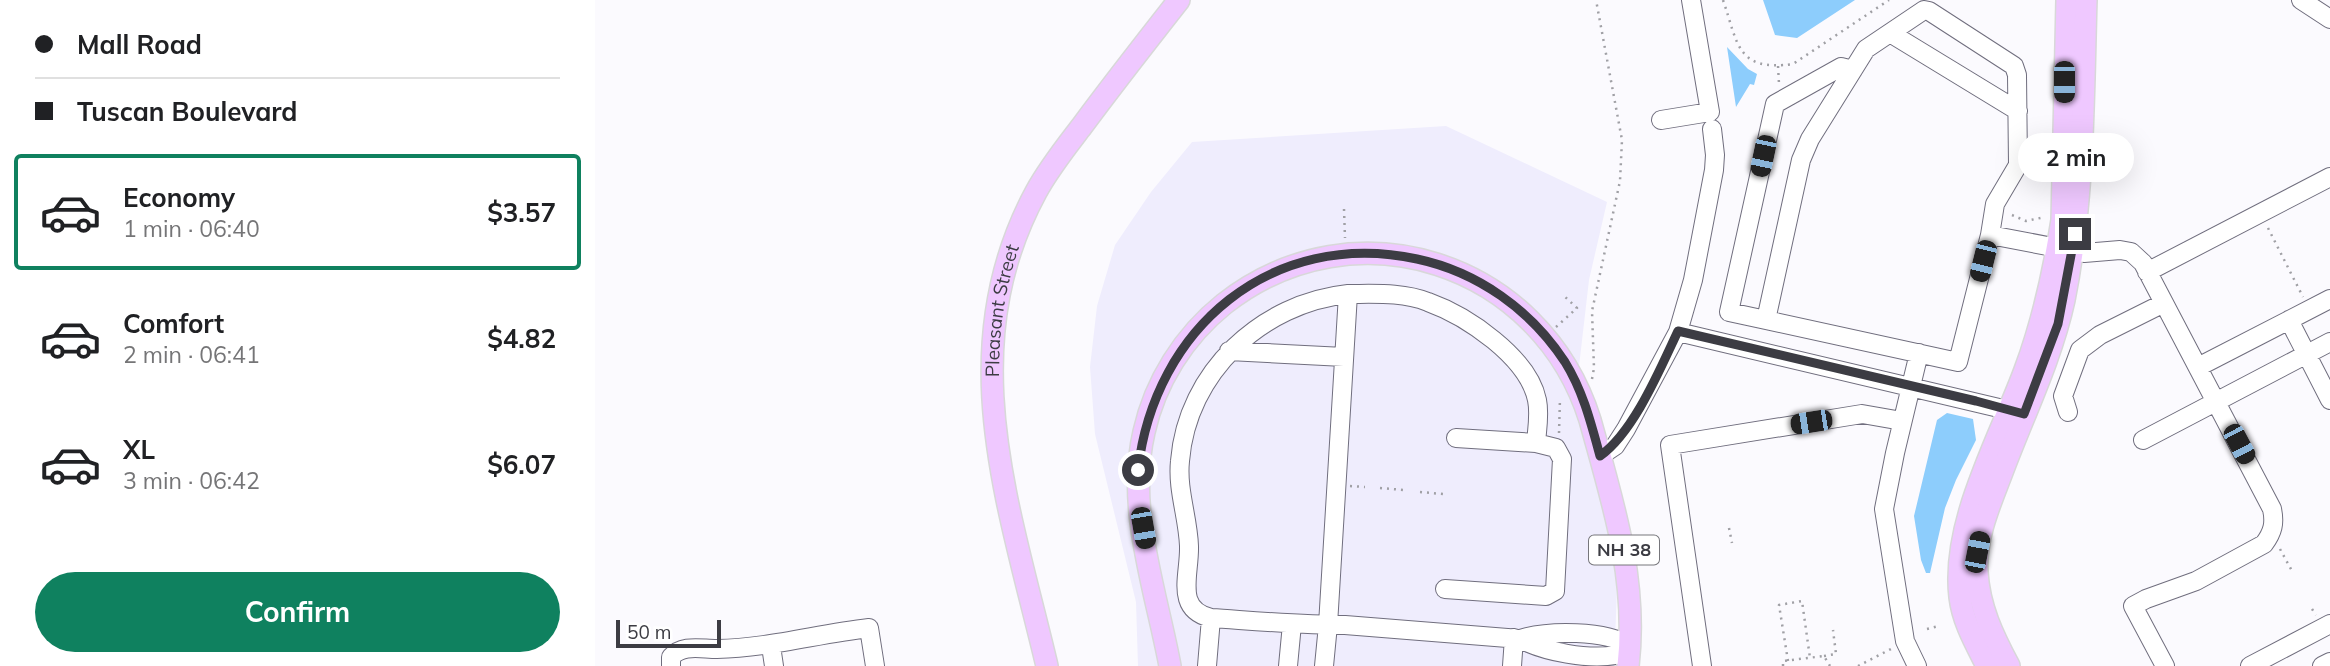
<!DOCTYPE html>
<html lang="en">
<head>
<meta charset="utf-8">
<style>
	body { margin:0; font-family:Mulish,sans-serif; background:#f6f6f6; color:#202124; height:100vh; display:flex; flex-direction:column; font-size:26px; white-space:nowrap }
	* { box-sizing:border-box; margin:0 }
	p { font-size:23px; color:#757577 }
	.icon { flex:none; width:38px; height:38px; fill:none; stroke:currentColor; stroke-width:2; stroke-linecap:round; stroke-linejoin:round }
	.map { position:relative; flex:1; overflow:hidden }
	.drawer { display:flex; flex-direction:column; background:#fff; width:595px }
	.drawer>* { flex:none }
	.top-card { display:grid; align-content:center; height:154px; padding:0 35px; background:#fff }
	.scale { position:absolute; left:21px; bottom:18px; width:105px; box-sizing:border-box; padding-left:7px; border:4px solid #3c3c43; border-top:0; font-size:19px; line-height:24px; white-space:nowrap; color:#3c3c43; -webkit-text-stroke:5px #fff; paint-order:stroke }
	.end { position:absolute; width:32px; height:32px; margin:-16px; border:9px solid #3c3c43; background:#fff; box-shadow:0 0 0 4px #fff }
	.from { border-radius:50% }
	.bubble { position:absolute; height:49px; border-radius:24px; background:#fff; box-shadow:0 7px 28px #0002; font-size:23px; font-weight:700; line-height:49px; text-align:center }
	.car { position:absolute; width:21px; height:42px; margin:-21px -10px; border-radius:9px; box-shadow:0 0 5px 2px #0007; background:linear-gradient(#222 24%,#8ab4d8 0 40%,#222 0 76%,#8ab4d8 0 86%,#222 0) }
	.top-card b { display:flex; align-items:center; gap:24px; height:66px; font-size:26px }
	.top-card b+b { border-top:2px solid #e0e0e0 }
	.top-card i { width:18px; height:18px; background:#202124 }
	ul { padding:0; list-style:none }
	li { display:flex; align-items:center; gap:21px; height:116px; margin:0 14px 10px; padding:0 21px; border:4px solid transparent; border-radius:7px }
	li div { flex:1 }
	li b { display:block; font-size:26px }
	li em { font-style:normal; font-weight:700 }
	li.selected { border-color:#0f815f }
	li>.icon { width:63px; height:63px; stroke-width:1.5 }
	.primary-button { display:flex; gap:14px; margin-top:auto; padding:14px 35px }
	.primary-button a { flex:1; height:80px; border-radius:42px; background:#0f815f; color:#fff; font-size:28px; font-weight:700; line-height:80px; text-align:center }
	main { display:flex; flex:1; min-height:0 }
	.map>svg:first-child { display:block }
	.built { fill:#efedfd }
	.water { fill:#8dcdfc }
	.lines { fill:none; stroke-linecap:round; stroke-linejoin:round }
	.minor-casing { stroke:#706e7e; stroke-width:20 }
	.major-casing { stroke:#d8d8d9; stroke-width:24 }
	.path { stroke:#a0a0a5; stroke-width:2.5; stroke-dasharray:2 5; stroke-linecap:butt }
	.minor { stroke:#fff; stroke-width:18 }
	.major { stroke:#efc8ff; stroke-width:21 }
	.route { stroke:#3c3c43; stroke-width:9 }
	.labels { text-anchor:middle; stroke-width:5; stroke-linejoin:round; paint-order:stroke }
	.shield { fill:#fff; stroke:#76767b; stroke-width:2 }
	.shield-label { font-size:18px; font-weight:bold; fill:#3c3c43 }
	.street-label { font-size:19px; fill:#3c3c43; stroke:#fff }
</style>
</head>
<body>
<main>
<section class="drawer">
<div class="top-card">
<b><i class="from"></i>Mall Road</b>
<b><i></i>Tuscan Boulevard</b>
</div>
<ul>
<li class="selected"><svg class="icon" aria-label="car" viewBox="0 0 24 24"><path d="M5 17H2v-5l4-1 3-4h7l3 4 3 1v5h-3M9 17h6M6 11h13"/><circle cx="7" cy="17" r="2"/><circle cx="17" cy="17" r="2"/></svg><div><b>Economy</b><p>1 min · 06:40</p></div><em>$3.57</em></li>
<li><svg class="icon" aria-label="car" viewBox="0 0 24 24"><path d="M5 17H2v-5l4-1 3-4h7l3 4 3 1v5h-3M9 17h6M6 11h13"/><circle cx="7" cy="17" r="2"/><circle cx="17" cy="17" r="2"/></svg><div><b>Comfort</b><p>2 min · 06:41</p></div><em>$4.82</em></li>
<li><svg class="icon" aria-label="car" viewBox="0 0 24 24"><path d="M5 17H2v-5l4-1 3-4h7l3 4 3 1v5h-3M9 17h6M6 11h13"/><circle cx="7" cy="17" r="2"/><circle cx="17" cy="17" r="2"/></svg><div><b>XL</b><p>3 min · 06:42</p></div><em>$6.07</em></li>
</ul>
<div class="primary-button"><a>Confirm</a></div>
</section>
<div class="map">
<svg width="1735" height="666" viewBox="0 0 1735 666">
	<rect width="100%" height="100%" fill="#fbfafe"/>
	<path class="built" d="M 851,126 L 1012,202 L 994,280 L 980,401 L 1023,564 L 1019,666 L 543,666 L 541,602 L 500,434 L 495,367 L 502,306 L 520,245 L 556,192 L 597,142 Z"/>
	<path class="water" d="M 1168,0 L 1260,0 L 1202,38 L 1180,35 Z
		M 1132,47 L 1153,69 L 1162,74 L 1159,85 L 1155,84 L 1141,107 Z
		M 1352,413 L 1378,419 L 1381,440 L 1361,480 L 1350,508 L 1335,573 L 1331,573 L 1326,560 L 1319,516 L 1342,420 Z"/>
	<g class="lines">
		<g class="minor-casing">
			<path id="minor" d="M 1706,0 L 1735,19
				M 1295,33 L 1423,111
				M 1066,120 L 1115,112 L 1096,0
				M 1395,235 L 1363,362 L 1171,320 L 1206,160 L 1215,139 L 1271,49 L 1329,10 L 1334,11 L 1419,66 L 1422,75 L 1423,165 L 1400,204 L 1395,235 L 1489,253 L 1525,250 L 1536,252 L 1548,263 L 1677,509 C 1680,523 1678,532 1669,544 L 1601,581 L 1551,599 L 1538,606 L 1570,666
				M 1552,272 L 1735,177
				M 753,294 C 780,294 808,292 833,302 C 872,316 933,357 942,400 C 945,414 942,429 941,443 L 961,448 L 967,459 L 960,591 L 951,596 L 850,589
				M 1171,320 L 1134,312 L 1180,104 L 1246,67 L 1258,70
				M 1694,320 L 1735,400
				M 1083,332 L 1098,280 L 1119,170 L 1120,155 L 1117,129
				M 634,351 L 749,357
				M 1603,367 L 1735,299
				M 1473,412 L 1468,396 L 1485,350 L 1505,335 L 1569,303
				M 861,438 L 941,443
				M 1548,440 L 1735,342
				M 1005,456 L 1020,446 L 1031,429 L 1083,332 L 1425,413
				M 176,646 L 179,666
				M 76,666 L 76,657 C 88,644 105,649 122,649 C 174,648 222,634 274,628 L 280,666
				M 612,666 L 616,618
				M 693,666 L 697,624
				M 729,666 L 733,625 L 753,294 C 667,303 592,372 585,461 C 582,490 593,517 594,546 C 595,575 579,609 616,618 C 661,621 705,625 750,625 L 925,639 C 953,630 1011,630 1035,646 C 1030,649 1026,654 1021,655 C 993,660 950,652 925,639
				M 917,666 L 919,638
				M 1107,666 L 1075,445 L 1267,414 L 1307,421
				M 1322,666 L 1310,641 L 1289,509 L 1300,453 L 1324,353
				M 1655,666 L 1735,624
				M 1727,666 L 1735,662"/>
		</g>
		<g class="major-casing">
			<g id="major">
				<path id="s1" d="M 452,666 C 414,505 356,349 441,192 C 454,168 471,147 487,126 C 518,84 551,42 584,0"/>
				<path d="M 575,666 C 561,590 531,509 549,432 C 560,382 589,336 629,304 C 760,201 946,263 995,420 C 1018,503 1043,580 1033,666"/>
				<path d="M 1392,666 C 1381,644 1368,622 1365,597 C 1356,523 1405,438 1430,370 C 1448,322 1459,271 1467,220 L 1472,0"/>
				<path d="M 1414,666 C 1398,636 1384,607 1382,572 C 1380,538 1394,506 1406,475 C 1427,418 1456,360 1469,300 C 1489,201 1488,101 1491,0"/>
			</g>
		</g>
		<path class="path" d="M 1128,0 C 1143,43 1141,72 1198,64 L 1294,0
			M 1183,66 L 1184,84
			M 749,209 L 750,238
			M 1417,215 L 1431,221 L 1450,217
			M 1673,228 L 1708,297
			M 961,327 L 982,308 L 967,294
			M 997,379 L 999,368 L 997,311 L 1025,181 L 1027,140 L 1001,0
			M 964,433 L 965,398
			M 755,486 L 770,487
			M 785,488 L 809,490
			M 825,492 L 848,494
			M 1134,528 L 1137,543
			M 1685,549 L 1697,571
			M 1717,609 L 1721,615
			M 1332,629 L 1344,626
			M 1229,656 L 1241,654 L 1238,630
			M 1193,661 L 1184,605 L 1207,601 L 1215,658
			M 1188,666 L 1188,661 L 1229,656 L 1235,666
			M 1263,666 L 1296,649"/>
		<use href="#minor" class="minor"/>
		<use href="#major" class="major"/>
	</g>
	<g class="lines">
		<path class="route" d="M 543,470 C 559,328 677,228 822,259 C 883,272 936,310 970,362 C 988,391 996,423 1005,456 C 1039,432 1065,369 1083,331 L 1381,401 L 1429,414 L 1463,324 L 1480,234"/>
	</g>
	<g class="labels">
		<rect class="shield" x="994" y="535.5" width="70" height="29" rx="5"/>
		<g class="shield-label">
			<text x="1029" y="556">NH 38</text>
		</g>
		<g class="street-label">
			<text dy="7" stroke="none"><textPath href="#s1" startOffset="362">Pleasant Street</textPath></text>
		</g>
	</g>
</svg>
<div class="scale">50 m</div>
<i class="end from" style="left:543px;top:470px"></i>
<i class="end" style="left:1480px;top:234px"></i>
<div class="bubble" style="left:1423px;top:133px;width:116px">2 min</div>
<i class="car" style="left:1469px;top:82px;rotate:180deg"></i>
<i class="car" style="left:1168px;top:156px;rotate:192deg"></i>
<i class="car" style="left:1388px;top:261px;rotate:194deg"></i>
<i class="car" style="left:1216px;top:422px;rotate:261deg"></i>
<i class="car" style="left:1644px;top:444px;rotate:152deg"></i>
<i class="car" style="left:548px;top:528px;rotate:170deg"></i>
<i class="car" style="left:1382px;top:552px;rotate:11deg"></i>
</div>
</main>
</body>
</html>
